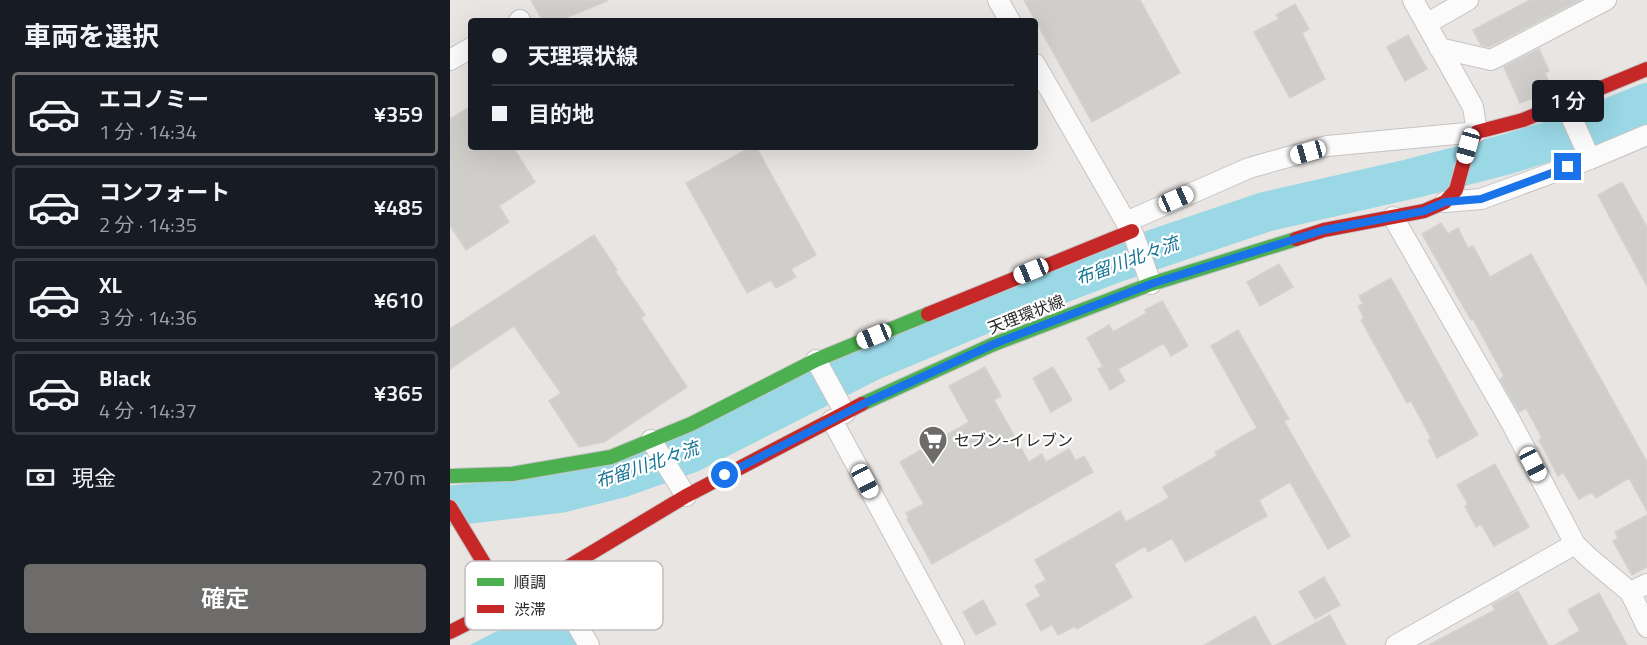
<!DOCTYPE html>
<html lang="ja">
<head>
<meta charset="utf-8">
<style>
	body { margin:0; font-family:"Titillium Web","Noto Sans JP",sans-serif; background:#242831; color:#f1f3f6; height:100vh; display:flex; flex-direction:column; font-size:22px; white-space:nowrap }
	* { box-sizing:border-box; margin:0 }
	p { font-size:20px; color:#9ea1a6 }
	.icon { flex:none; width:33px; height:33px; fill:none; stroke:currentColor; stroke-width:2; stroke-linecap:round; stroke-linejoin:round }
	.map { position:relative; flex:1; overflow:hidden }
	.drawer { display:flex; flex-direction:column; background:#171b24; width:450px }
	.drawer>* { flex:none }
	.top-card { position:absolute; left:18px; top:18px; width:570px; height:132px; border-radius:6px; box-shadow:0 6px 24px #0002; display:grid; align-content:center; height:132px; padding:0 24px; background:#171b24 }
	.end { position:absolute; width:27px; height:27px; margin:-14px; border:8px solid #1a73e8; background:#fff; box-shadow:0 0 0 3px #fff }
	.from { border-radius:50% }
	.bubble { position:absolute; height:42px; border-radius:6px; background:#171b24; box-shadow:0 6px 24px #0002; font-size:20px; font-weight:600; line-height:42px; text-align:center }
	.car { position:absolute; width:18px; height:36px; margin:-18px -9px; border-radius:8px; box-shadow:0 0 4px 2px #0007; background:linear-gradient(#fff 24%,#345 0 40%,#fff 0 76%,#345 0 86%,#fff 0) }
	.top-card b { display:flex; align-items:center; gap:21px; height:57px; font-size:22px }
	.top-card b+b { border-top:2px solid #363941 }
	.top-card i { width:15px; height:15px; background:#f1f3f6 }
	ul { padding:0; list-style:none }
	li { display:flex; align-items:center; gap:18px; height:84px; margin:0 12px 9px; padding:0 12px; border:3px solid #363941; border-radius:6px }
	li div { flex:1 }
	li b { display:block; font-size:22px }
	li em { font-style:normal; font-weight:600 }
	li.on { border-color:#6e6c6b }
	li>.icon { width:54px; height:54px; stroke-width:1.5 }
	h2 { padding:0 24px; font-size:27px; line-height:72px }
	.pay { display:flex; align-items:center; gap:15px; height:66px; padding:0 24px; font-size:22px }
	.pay p { margin-inline-start:auto }
	.cta { display:flex; gap:12px; margin-top:auto; padding:12px 24px }
	.cta a { flex:1; height:69px; border-radius:6px; background:#6e6c6b; color:#fff; font-size:24px; font-weight:600; line-height:69px; text-align:center }
	main { display:flex; flex:1; min-height:0 }
	.map>svg:first-child { display:block }
	.water { fill:#9ad8e6 }
	.lines { fill:none; stroke-linecap:round; stroke-linejoin:round }
	.river { stroke:#9ad8e6; stroke-width:40 }
	.building { fill:#d0cecb; stroke:#d4d1ce; stroke-width:1.5 }
	.street-casing { stroke:#c5c4c4; stroke-width:22 }
	.fast-casing { stroke:#c5c4c4; stroke-width:16 }
	.jam-casing { stroke:#c5c4c4; stroke-width:16 }
	.street { stroke:#fcfbfb; stroke-width:20 }
	.fast { stroke:#4caf50; stroke-width:14 }
	.jam { stroke:#c62828; stroke-width:14 }
	.route { stroke:#1a73e8; stroke-width:8 }
	.labels { text-anchor:middle; stroke-width:4.5; stroke-linejoin:round; paint-order:stroke }
	.street-label { font-size:16px; fill:#2b2b2b; stroke:#fff }
	.poi-label { font-size:16px; fill:#2b2b2b; stroke:#fff; text-anchor:start }
	.water-label { font-size:18px; font-style:italic; fill:#167495; stroke:#fff }
	.key { fill:#fff; stroke:#bfbfbf; stroke-width:1.5 }
	.key-label { font-size:16px; fill:#2b2b2b }
</style>
</head>
<body>
<main>
<section class="drawer">
<h2>車両を選択</h2>
<ul>
<li class="on"><svg class="icon" aria-label="car" viewBox="0 0 24 24"><path d="M5 17H2v-5l4-1 3-4h7l3 4 3 1v5h-3M9 17h6M6 11h13"/><circle cx="7" cy="17" r="2"/><circle cx="17" cy="17" r="2"/></svg><div><b>エコノミー</b><p>1 分 · 14:34</p></div><em>¥359</em></li>
<li><svg class="icon" aria-label="car" viewBox="0 0 24 24"><path d="M5 17H2v-5l4-1 3-4h7l3 4 3 1v5h-3M9 17h6M6 11h13"/><circle cx="7" cy="17" r="2"/><circle cx="17" cy="17" r="2"/></svg><div><b>コンフォート</b><p>2 分 · 14:35</p></div><em>¥485</em></li>
<li><svg class="icon" aria-label="car" viewBox="0 0 24 24"><path d="M5 17H2v-5l4-1 3-4h7l3 4 3 1v5h-3M9 17h6M6 11h13"/><circle cx="7" cy="17" r="2"/><circle cx="17" cy="17" r="2"/></svg><div><b>XL</b><p>3 分 · 14:36</p></div><em>¥610</em></li>
<li><svg class="icon" aria-label="car" viewBox="0 0 24 24"><path d="M5 17H2v-5l4-1 3-4h7l3 4 3 1v5h-3M9 17h6M6 11h13"/><circle cx="7" cy="17" r="2"/><circle cx="17" cy="17" r="2"/></svg><div><b>Black</b><p>4 分 · 14:37</p></div><em>¥365</em></li>
</ul>
<div class="pay"><svg class="icon" aria-label="cash" viewBox="0 0 24 24"><path d="M3 7h18v10H3z"/><circle cx="12" cy="12" r="2"/></svg>現金<p>270 m</p></div>
<div class="cta"><a>確定</a></div>
</section>
<div class="map">
<svg width="1197" height="645" viewBox="0 0 1197 645">
	<rect width="100%" height="100%" fill="#e9e5e2"/>
	<path class="water" d="M 98,605 L 125,634 L 132,645 L 20,645 Z"/>
	<g class="lines">
		<path class="river" d="M 0,506 L 109,493 L 173,477 L 240,453 L 423,360 L 554,305 L 664,263 L 815,212 L 960,179 L 1058,154 L 1112,137 L 1197,103"/>
	</g>
	<path class="building" d="M 81,0 L 157,0 L 157,1 L 108,21 L 93,21 Z
		M 574,0 L 690,0 L 730,73 L 642,122 Z
		M 1080,0 L 1130,0 L 1039,47 L 1031,45 L 1023,30 Z
		M 845,4 L 859,29 L 852,33 L 875,79 L 840,98 L 804,32 L 829,19 L 826,15 Z
		M 958,35 L 977,69 L 955,81 L 937,47 Z
		M 1089,49 L 1099,71 L 1095,73 L 1102,90 L 1070,103 L 1054,67 Z
		M 21,106 L 21,147 L 63,147 L 85,182 L 49,206 L 59,222 L 16,250 L 0,225 L 0,119 Z
		M 301,147 L 306,147 L 366,255 L 341,269 L 346,277 L 326,288 L 321,280 L 297,293 L 236,183 Z
		M 1172,182 L 1197,227 L 1197,286 L 1148,195 Z
		M 991,223 L 998,234 L 1008,228 L 1018,248 L 1023,246 L 1040,277 L 1081,254 L 1197,462 L 1197,511 L 1179,478 L 1146,498 L 1142,492 L 1129,499 L 1113,472 L 1108,476 L 1089,440 L 1092,438 L 1076,408 L 1069,412 L 1050,379 L 1054,376 L 1023,319 L 1021,320 L 972,234 Z
		M 144,235 L 167,270 L 165,271 L 195,315 L 191,318 L 237,387 L 154,442 L 129,447 L 99,401 L 111,393 L 64,326 L 0,369 L 0,329 Z
		M 829,264 L 843,287 L 810,306 L 797,282 Z
		M 941,278 L 1028,435 L 987,458 L 978,440 L 981,438 L 961,401 L 957,403 L 911,320 L 914,318 L 908,306 L 913,304 L 909,296 Z
		M 712,301 L 738,346 L 721,356 L 714,343 L 668,369 L 675,381 L 660,390 L 648,369 L 653,367 L 637,338 L 659,325 L 663,332 L 697,313 L 695,310 Z
		M 788,330 L 839,419 L 834,421 L 900,536 L 878,549 L 840,482 L 809,500 L 817,516 L 735,562 L 722,538 L 698,552 L 695,546 L 664,564 L 682,597 L 627,629 L 625,626 L 608,635 L 602,624 L 591,631 L 576,604 L 591,596 L 585,586 L 596,580 L 585,560 L 670,511 L 676,522 L 719,498 L 713,487 L 767,456 L 765,452 L 807,428 L 761,346 Z
		M 535,367 L 551,396 L 544,400 L 579,462 L 592,454 L 596,462 L 619,449 L 626,461 L 634,456 L 643,472 L 482,564 L 457,519 L 459,518 L 456,513 L 474,504 L 450,462 L 519,422 L 499,386 Z
		M 603,367 L 622,400 L 601,412 L 583,378 Z
		M 1045,464 L 1079,527 L 1044,546 L 1031,524 L 1026,527 L 1015,506 L 1018,504 L 1007,485 Z
		M 1197,515 L 1197,567 L 1182,575 L 1163,541 L 1168,538 L 1165,532 Z
		M 874,577 L 890,605 L 865,619 L 849,592 Z
		M 1068,591 L 1098,645 L 979,645 L 1045,610 L 1042,605 Z
		M 1149,593 L 1177,645 L 1105,645 L 1130,631 L 1118,610 Z
		M 533,600 L 546,624 L 526,635 L 513,612 Z
		M 880,615 L 896,645 L 826,645 Z
		M 805,616 L 821,645 L 755,645 L 777,632 Z"/>
	<g class="lines">
		<g class="street-casing">
			<path id="street" d="M 548,0 L 560,21
				M 69,21 L 70,20
				M 976,24 L 1018,0
				M 989,48 L 1041,60 L 1156,0
				M 0,60 L 21,48
				M 585,64 L 684,236 L 701,284
				M 1115,103 L 1140,159
				M 995,202 L 1031,199 L 1140,159 L 1197,135
				M 943,217 L 1062,424 L 1125,544 L 1138,557 L 1180,592 L 1197,627
				M 676,222 L 799,168 L 877,146 L 1027,132 L 1023,107 L 963,0
				M 366,360 L 395,413
				M 382,420 L 504,645
				M 201,440 L 236,496
				M 94,580 L 114,603 L 139,645
				M 1180,592 L 1197,584
				M 946,645 L 1125,544"/>
		</g>
		<g class="fast-casing">
			<path id="fast" d="M 412,404 L 544,344 L 701,284 L 846,239
				M 0,476 L 62,474 L 161,457 L 241,424 L 366,360 L 478,314"/>
		</g>
		<g class="jam-casing">
			<path id="jam" d="M 846,239 L 874,230 L 974,211 L 995,202 L 1006,190 L 1018,146 L 1027,132 L 1073,120 L 1197,69
				M 478,314 L 682,231
				M 0,507 L 58,603
				M 0,632 L 58,603 L 236,496 L 412,404"/>
		</g>
		<use href="#street" class="street"/>
		<use href="#fast" class="fast"/>
		<use href="#jam" class="jam"/>
	</g>
	<g class="lines">
		<path class="route" d="M 275,475 L 413,404 L 544,344 L 701,284 L 874,230 L 974,211 L 995,202 L 1031,199 L 1118,167"/>
	</g>
	<defs>
		<g id="supermarket-pin" transform="scale(1.5)"><path d="M0 17L-7.5 6A9.5 9.5 0 1 1 7.5 6Z" fill="#6e6c6b" stroke="#fff"/><path d="M-6-5.5h2.5l.6 2H6L4.5 2H-2.5L-4.4-4H-6ZM-1.5 3.2a1.3 1.3 0 1 0 .1 0ZM3 3.2a1.3 1.3 0 1 0 .1 0Z" fill="#fff"/></g>
	</defs>
	<g fill-rule="evenodd">
		<use href="#supermarket-pin" x="483" y="440"/>
	</g>
	<g class="labels">
		<g class="street-label">
			<text transform="translate(576 314) rotate(-21)" y="6">天理環状線</text>
		</g>
		<g class="poi-label">
			<text x="504" y="446">セブン-イレブン</text>
		</g>
		<g class="water-label">
			<text transform="translate(677 261) rotate(-20)" y="6">布留川北々流</text>
			<text transform="translate(197 465) rotate(-19)" y="6">布留川北々流</text>
		</g>
	</g>
	<rect x="15" y="561" width="198" height="69" rx="9" class="key"/>
	<rect x="27" y="578" width="27" height="8" fill="#4caf50"/>
	<rect x="27" y="605" width="27" height="8" fill="#c62828"/>
	<g class="key-label">
		<text x="64" y="588">順調</text>
		<text x="64" y="615">渋滞</text>
	</g>
</svg>
<i class="end from" style="left:275px;top:475px"></i>
<i class="end" style="left:1118px;top:167px"></i>
<div class="bubble" style="left:1082px;top:80px;width:72px">1 分</div>
<i class="car" style="left:1018px;top:146px;rotate:196deg"></i>
<i class="car" style="left:858px;top:152px;rotate:254deg"></i>
<i class="car" style="left:726px;top:199px;rotate:66deg"></i>
<i class="car" style="left:581px;top:271px;rotate:248deg"></i>
<i class="car" style="left:424px;top:336px;rotate:248deg"></i>
<i class="car" style="left:1083px;top:464px;rotate:152deg"></i>
<i class="car" style="left:415px;top:481px;rotate:152deg"></i>
<div class="top-card">
<b><i class="from"></i>天理環状線</b>
<b><i></i>目的地</b>
</div>
</div>
</main>
</body>
</html>
